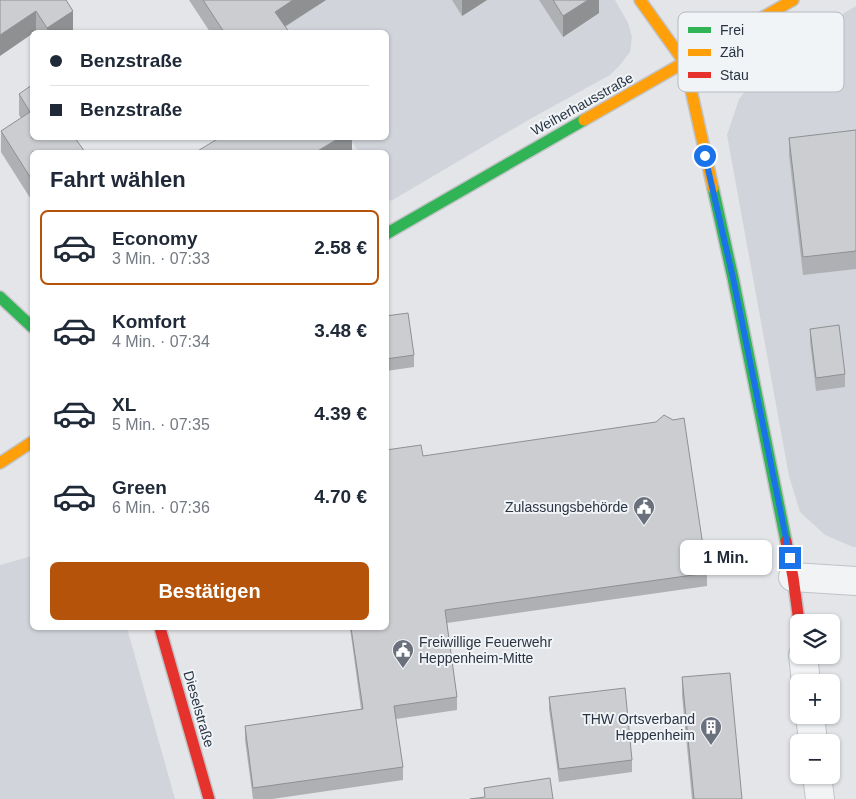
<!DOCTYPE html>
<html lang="de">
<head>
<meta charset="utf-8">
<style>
	body { margin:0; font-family:Helvetica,sans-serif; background:#f2f2f3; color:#1f2937; height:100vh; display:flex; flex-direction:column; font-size:19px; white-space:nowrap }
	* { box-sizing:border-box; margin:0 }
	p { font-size:16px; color:#747a83 }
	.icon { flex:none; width:28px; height:28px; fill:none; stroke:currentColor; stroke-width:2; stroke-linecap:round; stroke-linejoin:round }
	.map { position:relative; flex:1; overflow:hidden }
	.drawer { position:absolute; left:30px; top:150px; width:359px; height:480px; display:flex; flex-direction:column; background:#fff; border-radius:8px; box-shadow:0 1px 4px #0004 }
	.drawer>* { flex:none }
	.hud { position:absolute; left:30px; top:30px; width:359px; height:110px; border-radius:8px; box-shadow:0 1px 4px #0004; display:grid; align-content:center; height:110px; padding:0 20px; background:#fff }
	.controls { position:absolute; left:790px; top:614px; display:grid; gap:10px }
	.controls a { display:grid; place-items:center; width:50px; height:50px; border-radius:8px; background:#fff; box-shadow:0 1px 4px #0004; font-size:25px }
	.end { position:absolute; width:22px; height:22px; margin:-11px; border:6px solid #1a73e8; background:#fff; box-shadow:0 0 0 2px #fff }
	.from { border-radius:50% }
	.bubble { position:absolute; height:35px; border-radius:8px; background:#fff; box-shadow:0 1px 4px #0004; font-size:16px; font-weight:700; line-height:35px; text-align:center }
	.hud b { display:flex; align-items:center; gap:18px; height:48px; font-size:19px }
	.hud b+b { border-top:1px solid #e0e1e3 }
	.hud i { width:12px; height:12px; background:#1f2937 }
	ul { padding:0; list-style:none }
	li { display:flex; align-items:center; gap:15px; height:75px; margin:0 10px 8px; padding:0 10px; border:2px solid transparent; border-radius:8px }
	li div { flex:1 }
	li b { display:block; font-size:19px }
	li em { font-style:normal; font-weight:700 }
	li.current { border-color:#b45309 }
	li>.icon { width:45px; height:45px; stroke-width:1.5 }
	h2 { padding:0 20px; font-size:22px; line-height:60px }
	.button { display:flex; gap:10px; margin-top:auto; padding:10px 20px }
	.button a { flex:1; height:58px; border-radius:8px; background:#b45309; color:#fff; font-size:20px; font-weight:700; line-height:58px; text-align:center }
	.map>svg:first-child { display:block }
	.built { fill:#d1d5db }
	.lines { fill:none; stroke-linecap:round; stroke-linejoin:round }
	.street-casing { stroke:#c1c3c6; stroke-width:30 }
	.fast-casing { stroke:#c1c3c6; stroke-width:14 }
	.slow-casing { stroke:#c1c3c6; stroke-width:14 }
	.jam-casing { stroke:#c1c3c6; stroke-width:14 }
	.street { stroke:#f2f3f5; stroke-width:28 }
	.fast { stroke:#30b455; stroke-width:11 }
	.slow { stroke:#ff9f0a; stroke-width:11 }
	.jam { stroke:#e5322d; stroke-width:11 }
	.wall { fill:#afb0b3 }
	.shaded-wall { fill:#8e9092 }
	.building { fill:#cbcdd0; stroke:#8e9092 }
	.route { stroke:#1a73e8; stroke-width:6 }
	.labels { text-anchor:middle; stroke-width:4; stroke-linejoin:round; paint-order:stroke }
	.street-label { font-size:14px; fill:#293342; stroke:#f1f4f7 }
	.poi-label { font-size:14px; fill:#293342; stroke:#f1f4f7; text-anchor:end }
	.key { fill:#f1f4f7; stroke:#b5bac1; stroke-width:1 }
	.key-label { font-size:14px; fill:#293342 }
</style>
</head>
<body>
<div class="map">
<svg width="856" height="799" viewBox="0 0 856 799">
	<rect width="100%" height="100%" fill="#e3e5e8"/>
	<path class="built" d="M 259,0 L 615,0 L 628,23 L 632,37 L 630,52 L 620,65 L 610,75 L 530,119 L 391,201 L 386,195 L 386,152 L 359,152 L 349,138 L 386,138 L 386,32 L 280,32 Z
		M 856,6 L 856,547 L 853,547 L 825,535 L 800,512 L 789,476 L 727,135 L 739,99 L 778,52 Z
		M 32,556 L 32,628 L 127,628 L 175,799 L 0,799 L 0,565 Z"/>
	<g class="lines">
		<g class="street-casing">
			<path id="street" d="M 793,577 L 856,581
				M 803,655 L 806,682
				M 810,715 L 813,742
				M 817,775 L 820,799"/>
		</g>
		<g class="fast-casing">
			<path id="fast" d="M 713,188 L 733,278 L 786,541
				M 386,234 L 584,120
				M 0,297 L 32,327"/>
		</g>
		<g class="slow-casing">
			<path id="slow" d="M 640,0 L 685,63 L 713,188
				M 584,120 L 793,0
				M 0,463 L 32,442"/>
		</g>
		<g class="jam-casing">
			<path id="jam" d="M 786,541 L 793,577 L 799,622
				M 160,628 L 209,799"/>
		</g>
		<use href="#street" class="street"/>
		<use href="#fast" class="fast"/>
		<use href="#slow" class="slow"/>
		<use href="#jam" class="jam"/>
	</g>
	<path class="wall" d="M 0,0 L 66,0 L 73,32 L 32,32 Z
		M 189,0 L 326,0 L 285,27 L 289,32 L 210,32 Z
		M 452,0 L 487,0 L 462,16 Z
		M 539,0 L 599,0 L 599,13 L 563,37 Z
		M 19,94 L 85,152 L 32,152 L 32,201 L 1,152 L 1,131 L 21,118 L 19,115 Z
		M 856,130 L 856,269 L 803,275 L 789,155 L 789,138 Z
		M 386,316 L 414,355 L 414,367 L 386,371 Z
		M 810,329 L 845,374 L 845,387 L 816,391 L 810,342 Z
		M 423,456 L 707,573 L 707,586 L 447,623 L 457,697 L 457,710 L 396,719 L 403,767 L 403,780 L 272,799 L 253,799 L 245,740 L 245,726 L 361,709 L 350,628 L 386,628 Z
		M 682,677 L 742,799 L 692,799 L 682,695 Z
		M 549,697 L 632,760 L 632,772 L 559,782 L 549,709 Z"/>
	<path class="shaded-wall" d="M 293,0 L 326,0 L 276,32 L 275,12 Z
		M 462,0 L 487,0 L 462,16 Z
		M 588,0 L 599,0 L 599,13 L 563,37 L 563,16 Z
		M 36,11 L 36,32 L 32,32 L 32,34 L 0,56 L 0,35 Z
		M 73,11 L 73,32 L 47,32 L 47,28 Z
		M 339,138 L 352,138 L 352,150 L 348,152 L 316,152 Z"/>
	<path class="building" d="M 0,0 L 66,0 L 73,11 L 47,28 L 36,11 L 0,35 Z
		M 203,0 L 293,0 L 275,12 L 289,32 L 224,32 Z
		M 553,0 L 588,0 L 563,16 Z
		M 32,85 L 32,138 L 75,138 L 85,152 L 32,152 L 32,180 L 1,131 L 30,112 L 19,94 Z
		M 856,130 L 856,251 L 803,257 L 789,138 Z
		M 219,138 L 339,138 L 316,152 L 196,152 Z
		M 408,313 L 414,355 L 386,359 L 386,316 Z
		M 839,325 L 845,374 L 816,378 L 810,329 Z
		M 664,415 L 673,420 L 684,418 L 707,573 L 445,610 L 457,697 L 394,706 L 403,767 L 253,788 L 245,726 L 363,709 L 351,628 L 386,628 L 386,450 L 421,445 L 423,456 L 656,422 Z
		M 730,673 L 742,799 L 694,799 L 682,677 Z
		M 625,688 L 632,760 L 559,769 L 549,697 Z
		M 550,778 L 553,799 L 470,799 L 485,797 L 484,788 Z"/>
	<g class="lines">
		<path class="route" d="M 705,156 L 733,278 L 790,558"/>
	</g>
	<defs>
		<g id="civic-pin" transform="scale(1.125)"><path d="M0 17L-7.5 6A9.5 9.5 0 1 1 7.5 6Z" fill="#6a717c" stroke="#f1f4f7"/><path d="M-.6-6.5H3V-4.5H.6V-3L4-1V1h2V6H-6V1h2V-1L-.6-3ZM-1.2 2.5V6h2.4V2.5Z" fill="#fff"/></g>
		<g id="building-pin" transform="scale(1.125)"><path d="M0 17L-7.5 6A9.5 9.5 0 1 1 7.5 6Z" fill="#6a717c" stroke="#f1f4f7"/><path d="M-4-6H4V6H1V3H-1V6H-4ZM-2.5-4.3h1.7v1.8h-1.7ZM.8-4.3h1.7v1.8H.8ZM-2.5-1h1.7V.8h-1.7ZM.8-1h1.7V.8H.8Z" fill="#fff"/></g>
	</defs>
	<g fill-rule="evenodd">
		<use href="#civic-pin" x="644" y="507"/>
		<use href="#civic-pin" x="403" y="650"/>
		<use href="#building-pin" x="711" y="727"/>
	</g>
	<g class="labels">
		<g class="street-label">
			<text transform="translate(582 104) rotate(-29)" y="5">Weiherhausstraße</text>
			<text transform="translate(199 709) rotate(74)" y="5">Dieselstraße</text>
		</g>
		<g class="poi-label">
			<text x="628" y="512">Zulassungsbehörde</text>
			<text x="419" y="647" text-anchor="start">Freiwillige Feuerwehr<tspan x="419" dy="16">Heppenheim-Mitte</tspan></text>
			<text x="695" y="724">THW Ortsverband<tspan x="695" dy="16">Heppenheim</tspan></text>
		</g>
	</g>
	<rect x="678" y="12" width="166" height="80" rx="8" class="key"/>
	<rect x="688" y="27" width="23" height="6" fill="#30b455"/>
	<rect x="688" y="49" width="23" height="7" fill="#ff9f0a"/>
	<rect x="688" y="72" width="23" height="6" fill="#e5322d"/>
	<g class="key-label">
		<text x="720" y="35">Frei</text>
		<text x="720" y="57">Zäh</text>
		<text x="720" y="80">Stau</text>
	</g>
</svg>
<div class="controls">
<a><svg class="icon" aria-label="layers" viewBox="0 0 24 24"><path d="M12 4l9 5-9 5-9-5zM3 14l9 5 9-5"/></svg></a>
<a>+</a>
<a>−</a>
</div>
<i class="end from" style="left:705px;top:156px"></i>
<i class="end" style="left:790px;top:558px"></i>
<div class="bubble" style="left:680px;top:540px;width:92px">1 Min.</div>
<div class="hud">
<b><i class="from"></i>Benzstraße</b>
<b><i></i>Benzstraße</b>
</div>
<section class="drawer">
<h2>Fahrt wählen</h2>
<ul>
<li class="current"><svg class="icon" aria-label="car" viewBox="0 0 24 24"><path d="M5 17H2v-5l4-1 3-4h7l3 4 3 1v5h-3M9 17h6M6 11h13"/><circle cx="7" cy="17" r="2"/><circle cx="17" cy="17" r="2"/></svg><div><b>Economy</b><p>3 Min. · 07:33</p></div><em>2.58 €</em></li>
<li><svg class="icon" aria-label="car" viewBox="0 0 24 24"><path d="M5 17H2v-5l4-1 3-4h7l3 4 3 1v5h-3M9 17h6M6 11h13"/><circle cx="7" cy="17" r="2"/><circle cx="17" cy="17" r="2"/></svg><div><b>Komfort</b><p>4 Min. · 07:34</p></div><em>3.48 €</em></li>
<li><svg class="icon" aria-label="car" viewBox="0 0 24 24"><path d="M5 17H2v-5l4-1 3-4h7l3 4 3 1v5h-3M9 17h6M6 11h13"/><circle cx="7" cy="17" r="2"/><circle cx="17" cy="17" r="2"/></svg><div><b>XL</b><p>5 Min. · 07:35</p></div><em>4.39 €</em></li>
<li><svg class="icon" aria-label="car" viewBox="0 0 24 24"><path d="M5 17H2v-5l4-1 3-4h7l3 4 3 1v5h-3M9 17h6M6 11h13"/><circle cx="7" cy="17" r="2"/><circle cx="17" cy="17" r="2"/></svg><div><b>Green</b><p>6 Min. · 07:36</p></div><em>4.70 €</em></li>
</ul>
<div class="button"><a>Bestätigen</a></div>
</section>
</div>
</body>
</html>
